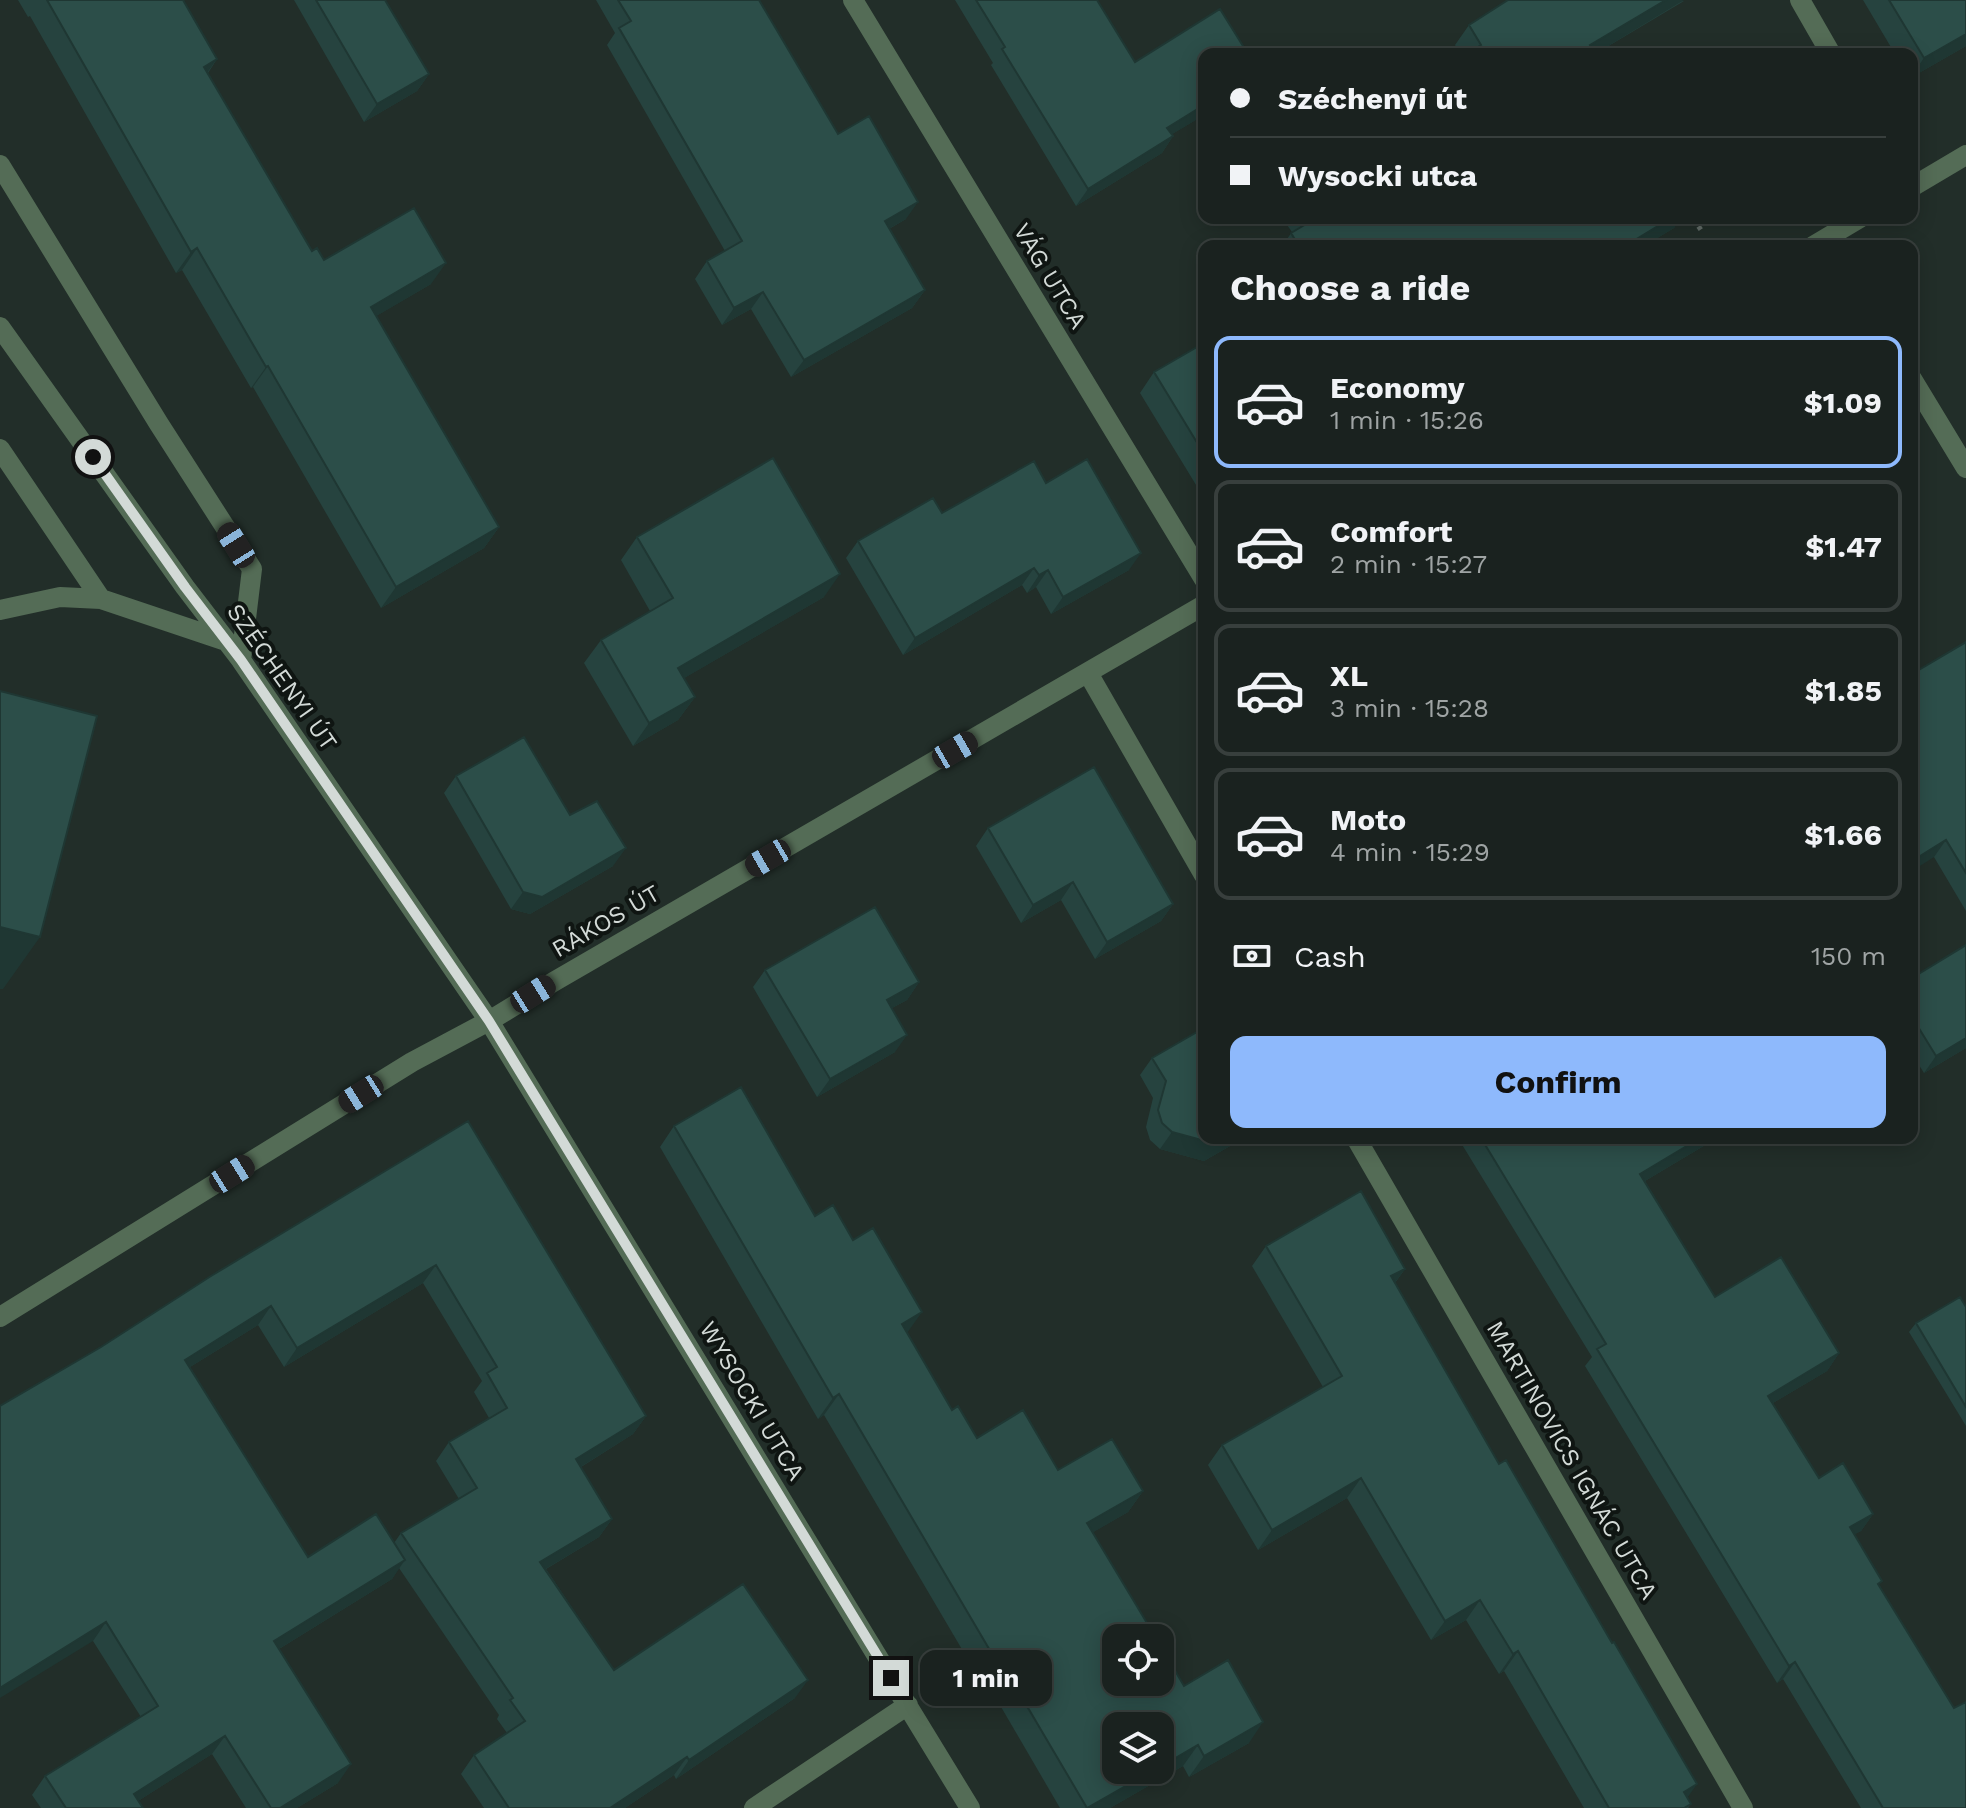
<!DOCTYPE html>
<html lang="en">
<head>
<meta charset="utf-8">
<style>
	body { margin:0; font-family:"Work Sans",sans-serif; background:#232a28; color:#f1f3f6; height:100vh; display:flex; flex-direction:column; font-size:30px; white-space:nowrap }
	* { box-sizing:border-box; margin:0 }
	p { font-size:26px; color:#9fa4a4 }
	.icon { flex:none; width:44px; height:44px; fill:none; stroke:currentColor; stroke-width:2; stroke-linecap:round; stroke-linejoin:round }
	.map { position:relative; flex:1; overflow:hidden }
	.drawer { position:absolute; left:1198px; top:240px; width:720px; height:904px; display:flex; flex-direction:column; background:#1a221f; border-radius:16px; box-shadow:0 4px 20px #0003,0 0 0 2px #383f3d }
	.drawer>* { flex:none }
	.hud { position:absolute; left:1198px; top:48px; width:720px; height:176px; border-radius:16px; box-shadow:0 4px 20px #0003,0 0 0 2px #383f3d; display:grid; align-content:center; height:176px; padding:0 32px; background:#1a221f }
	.tools { position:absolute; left:1102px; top:1624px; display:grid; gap:16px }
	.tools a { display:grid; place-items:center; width:72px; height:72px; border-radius:16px; background:#1a221f; box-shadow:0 4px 20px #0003,0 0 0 2px #383f3d; font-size:40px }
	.end { position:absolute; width:36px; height:36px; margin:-18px; border:10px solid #d3dad7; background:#111; box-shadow:0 0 0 4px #111 }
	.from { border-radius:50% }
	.bubble { position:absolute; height:56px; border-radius:16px; background:#1a221f; box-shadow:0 4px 20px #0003,0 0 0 2px #383f3d; font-size:26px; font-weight:700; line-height:56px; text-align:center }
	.car { position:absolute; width:24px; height:48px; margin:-24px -12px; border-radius:10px; box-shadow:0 0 6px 2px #0007; background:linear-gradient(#222 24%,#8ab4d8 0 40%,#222 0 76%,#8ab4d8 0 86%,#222 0) }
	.hud b { display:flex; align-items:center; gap:28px; height:76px; font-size:30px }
	.hud b+b { border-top:2px solid #383f3d }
	.hud i { width:20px; height:20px; background:#f1f3f6 }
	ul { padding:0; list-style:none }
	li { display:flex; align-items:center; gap:24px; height:132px; margin:0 16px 12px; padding:0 16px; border:4px solid #383f3d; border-radius:16px }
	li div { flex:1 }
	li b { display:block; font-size:30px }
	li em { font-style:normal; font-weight:700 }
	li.current { border-color:#8eb9fc }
	li>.icon { width:72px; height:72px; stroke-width:1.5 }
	h2 { padding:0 32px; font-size:36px; line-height:96px }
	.pay { display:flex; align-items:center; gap:20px; height:88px; padding:0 32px; font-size:30px }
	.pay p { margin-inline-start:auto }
	.button { display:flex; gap:16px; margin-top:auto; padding:16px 32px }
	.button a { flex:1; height:92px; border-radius:16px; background:#8eb9fc; color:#111; font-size:32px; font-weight:700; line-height:92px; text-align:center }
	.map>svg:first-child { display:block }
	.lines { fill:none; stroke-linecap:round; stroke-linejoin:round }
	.path { stroke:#626c68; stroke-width:5; stroke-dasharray:4 6; stroke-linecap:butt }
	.minor { stroke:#546c56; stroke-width:20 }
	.wall { fill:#26433f; fill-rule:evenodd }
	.shaded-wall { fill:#1f3733 }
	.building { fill:#2c4e49; stroke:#1f3733; stroke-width:2 }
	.route { stroke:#d3dad7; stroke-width:10 }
	.labels { text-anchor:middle; stroke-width:8; stroke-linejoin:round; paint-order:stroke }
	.street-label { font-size:24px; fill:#d3dad7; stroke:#0f1512 }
</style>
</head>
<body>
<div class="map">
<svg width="1966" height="1808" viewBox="0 0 1966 1808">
	<rect width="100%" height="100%" fill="#222e29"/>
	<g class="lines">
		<path class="path" d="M 1693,218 L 1701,230"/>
		<path class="minor" d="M 853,0 L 1204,579
			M 1800,0 L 1831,54
			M 0,165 L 159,424 L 252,569 L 241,660
			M 1912,187 L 1966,155
			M 1813,246 L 1860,218
			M 0,327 L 185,587 L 241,660 L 489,1021 L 970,1808
			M 1912,379 L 1966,468
			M 0,449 L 101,599
			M 0,610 L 60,597 L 101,599 L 226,641
			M 1088,673 L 1204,875
			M 1356,1138 L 1743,1808
			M 0,1317 L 412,1062 L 489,1021 L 555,981 L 1204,605
			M 754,1808 L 908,1705"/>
	</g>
	<path class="wall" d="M 18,0 L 183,0 L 217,59 L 208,73 L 312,251 L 324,260 L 431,284 L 376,316 L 499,527 L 484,548 L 381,608 L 253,387 L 251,388 L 182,270 L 176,273 L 30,16 L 28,17 Z
		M 294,0 L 385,0 L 429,74 L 417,91 L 364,122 Z
		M 596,0 L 759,0 L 838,134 L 906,219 L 889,229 L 925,290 L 912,308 L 791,377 L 751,309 L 722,325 L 695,279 L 707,261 L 725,251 L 607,45 L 615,33 Z
		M 955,0 L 1097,0 L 1135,62 L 1204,54 L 1204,115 L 1172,134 L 1173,136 L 1162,153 L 1076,206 L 991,65 L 993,63 Z
		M 1863,0 L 1966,0 L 1966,46 L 1912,77 L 1912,54 L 1895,54 Z
		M 1684,1 L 1595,54 L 1460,54 L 1455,45 L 1469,25 Z
		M 1288,218 L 1681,218 L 1674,228 L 1644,246 L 1282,246 L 1292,232 L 1285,222 Z
		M 1204,343 L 1204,498 L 1140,393 L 1154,372 Z
		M 1046,483 L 1129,570 L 1051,614 L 1036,587 L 1027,593 L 1022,585 L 903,655 L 846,558 L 858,541 L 942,513 Z
		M 637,537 L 824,597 L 684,678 L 695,697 L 678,720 L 633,746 L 584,663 L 601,640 L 650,611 L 621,560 Z
		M 1966,642 L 1966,911 L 1934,857 Z
		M 456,776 L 570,815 L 613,866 L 530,914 L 511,909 L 444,793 Z
		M 988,828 L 1173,904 L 1161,921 L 1095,959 L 1061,900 L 1021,923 L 976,846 Z
		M 1966,945 L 1966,1048 L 1924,1073 L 1912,1054 L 1912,978 Z
		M 765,970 L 919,982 L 907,1000 L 892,1008 L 895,1052 L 817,1097 L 753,987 Z
		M 1152,1058 L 1204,1138 L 1244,1138 L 1204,1161 L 1160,1149 L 1150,1140 L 1146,1127 L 1153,1098 L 1140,1075 Z
		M 468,1121 L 646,1416 L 633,1434 L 581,1467 L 612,1519 L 599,1537 L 546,1569 L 614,1670 L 795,1698 L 676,1779 L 674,1775 L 625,1808 L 484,1808 L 461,1774 L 474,1755 L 507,1733 L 497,1719 L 499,1715 L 399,1568 L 392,1579 L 279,1649 L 338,1783 L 297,1808 L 246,1808 L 212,1754 L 138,1801 L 143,1808 L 41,1808 L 32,1795 L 45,1776 L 141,1717 L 93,1641 L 101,1347 ZM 423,1283 L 482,1381 L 474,1392 L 489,1418 L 449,1442 L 436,1461 L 459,1499 L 401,1533 L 394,1543 L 308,1557 L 190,1367 L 258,1325 L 284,1367 Z
		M 674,1126 L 815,1216 L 907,1333 L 952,1410 L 977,1438 L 1058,1470 L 1143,1491 L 1128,1512 L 1093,1532 L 1184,1686 L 1249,1743 L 1189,1777 L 1183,1766 L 1110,1808 L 1060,1808 L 997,1700 L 993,1702 L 824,1415 L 818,1419 L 660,1147 Z
		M 1458,1138 L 1717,1138 L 1645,1181 L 1715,1297 L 1839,1353 L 1827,1371 L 1773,1403 L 1819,1478 L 1873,1514 L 1861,1531 L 1854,1534 L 1879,1586 L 1966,1808 L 1861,1808 L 1783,1679 L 1777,1683 L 1585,1366 L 1592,1357 Z
		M 1266,1246 L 1405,1269 L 1395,1283 L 1691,1804 L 1688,1808 L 1584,1808 L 1504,1671 L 1499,1674 L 1466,1620 L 1431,1640 L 1347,1498 L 1258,1550 L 1208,1465 L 1222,1445 L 1323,1387 L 1252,1266 Z
		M 1966,1307 L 1966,1426 L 1909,1332 L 1916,1323 Z"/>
	<path class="shaded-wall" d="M 1666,0 L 1684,0 L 1595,54 L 1590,45 Z
		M 1966,34 L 1966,46 L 1912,77 L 1912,75 L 1924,58 Z
		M 217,59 L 202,80 L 204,67 Z
		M 429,74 L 417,91 L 364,122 L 377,104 Z
		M 1204,105 L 1204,115 L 1156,144 L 1167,128 Z
		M 1173,136 L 1162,153 L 1076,206 L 1088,189 Z
		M 918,202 L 906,219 L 873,238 L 885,221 Z
		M 1671,218 L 1681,218 L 1674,228 L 1644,246 L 1625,246 Z
		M 197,248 L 182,270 L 176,273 L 191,252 Z
		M 446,263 L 431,284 L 356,328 L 371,307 Z
		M 925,290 L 912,308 L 791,377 L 804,360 Z
		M 763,292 L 751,309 L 722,325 L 734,308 Z
		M 268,366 L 253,387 L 251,388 L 266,367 Z
		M 499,527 L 484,548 L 381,608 L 396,587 Z
		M 1141,553 L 1129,570 L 1051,614 L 1063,597 Z
		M 1034,568 L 1022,585 L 903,655 L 915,638 Z
		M 1048,570 L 1036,587 L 1027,593 L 1039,575 Z
		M 840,574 L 824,597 L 662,691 L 678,668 Z
		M 695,697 L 678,720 L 633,746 L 649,723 Z
		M 1946,840 L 1934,857 L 1912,871 L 1912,861 Z
		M 626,848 L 613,866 L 530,914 L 511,909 L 523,892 Z
		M 1073,882 L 1061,900 L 1021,923 L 1033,905 Z
		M 1173,904 L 1161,921 L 1095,959 L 1107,942 Z
		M 0,927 L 40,937 L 3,989 L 0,989 Z
		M 919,982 L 907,1000 L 875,1017 L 887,1000 Z
		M 907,1035 L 895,1052 L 817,1097 L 830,1079 Z
		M 1966,1038 L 1966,1048 L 1924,1073 L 1936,1056 Z
		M 1172,1132 L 1226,1138 L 1244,1138 L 1204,1161 L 1160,1149 Z
		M 1700,1138 L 1717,1138 L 1628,1191 L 1640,1174 Z
		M 436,1265 L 423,1283 L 284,1367 L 297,1348 Z
		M 1405,1269 L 1391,1288 L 1391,1276 Z
		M 271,1306 L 258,1325 L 172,1378 L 185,1360 Z
		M 922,1312 L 907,1333 L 902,1324 Z
		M 1839,1353 L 1827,1371 L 1756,1413 L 1768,1396 Z
		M 839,1394 L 824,1415 L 818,1419 L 833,1398 Z
		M 646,1416 L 633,1434 L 563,1478 L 576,1459 Z
		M 1361,1478 L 1347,1498 L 1258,1550 L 1272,1530 Z
		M 1143,1491 L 1128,1512 L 1073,1544 L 1087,1523 Z
		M 1873,1514 L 1861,1531 L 1838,1544 L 1850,1527 Z
		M 612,1519 L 599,1537 L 527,1580 L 540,1562 Z
		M 405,1560 L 392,1579 L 261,1660 L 274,1641 Z
		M 1480,1600 L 1466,1620 L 1431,1640 L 1445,1621 Z
		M 106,1622 L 93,1641 L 0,1698 L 0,1688 Z
		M 1518,1651 L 1504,1671 L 1499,1674 L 1513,1654 Z
		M 1795,1662 L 1783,1679 L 1777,1683 L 1789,1666 Z
		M 1011,1679 L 997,1700 L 993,1702 L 1008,1681 Z
		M 808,1680 L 795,1698 L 676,1779 L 689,1760 Z
		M 1263,1722 L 1249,1743 L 1189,1777 L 1204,1756 Z
		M 225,1736 L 212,1754 L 127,1808 L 134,1794 Z
		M 1198,1745 L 1183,1766 L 1110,1808 L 1088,1808 L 1154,1770 L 1160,1770 L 1160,1767 Z
		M 687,1757 L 674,1775 L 625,1808 L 610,1808 Z
		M 351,1764 L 338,1783 L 297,1808 L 280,1808 Z
		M 1697,1784 L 1683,1804 L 1684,1792 Z"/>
	<path class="building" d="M 47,0 L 183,0 L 217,59 L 204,67 L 312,251 L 317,248 L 324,260 L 414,208 L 446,263 L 371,307 L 499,527 L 396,587 L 268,366 L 266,367 L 197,248 L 191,252 Z
		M 316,0 L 385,0 L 429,74 L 377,104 Z
		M 618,0 L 759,0 L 838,134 L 869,116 L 918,202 L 885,221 L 925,290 L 804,360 L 763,292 L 734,308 L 707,261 L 742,241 L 619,28 L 631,21 Z
		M 976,0 L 1097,0 L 1135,62 L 1220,9 L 1248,54 L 1204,54 L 1204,105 L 1167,128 L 1173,136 L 1088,189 L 1002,49 L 1005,47 Z
		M 1508,0 L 1666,0 L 1590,45 L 1595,54 L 1471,54 L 1470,52 L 1481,45 L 1469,25 Z
		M 1889,0 L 1966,0 L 1966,34 L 1924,58 Z
		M 1310,218 L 1671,218 L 1625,246 L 1299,246 L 1291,233 L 1311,221 Z
		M 1204,343 L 1204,454 L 1154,372 Z
		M 773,458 L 840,574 L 678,668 L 695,697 L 649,723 L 601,640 L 673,598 L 637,537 Z
		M 1087,459 L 1141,553 L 1063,597 L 1048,570 L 1039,575 L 1034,568 L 915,638 L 858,541 L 933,498 L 942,513 L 1034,461 L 1046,483 Z
		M 1966,642 L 1966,873 L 1946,840 L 1912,861 L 1912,674 Z
		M 0,691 L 97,716 L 40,937 L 0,927 Z
		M 524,737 L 570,815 L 597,801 L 626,848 L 542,897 L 523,892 L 456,776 Z
		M 1094,767 L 1173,904 L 1107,942 L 1073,882 L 1033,905 L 988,828 Z
		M 875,907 L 919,982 L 887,1000 L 907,1035 L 830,1079 L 765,970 Z
		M 1966,945 L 1966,1038 L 1936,1056 L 1912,1017 L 1912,978 Z
		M 1204,1028 L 1204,1138 L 1226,1138 L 1216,1144 L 1172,1132 L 1162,1123 L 1158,1110 L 1166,1081 L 1152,1058 Z
		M 741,1087 L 815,1216 L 833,1205 L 853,1240 L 873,1228 L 922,1312 L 902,1324 L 952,1410 L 958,1406 L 977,1438 L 1023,1410 L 1058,1470 L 1112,1439 L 1143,1491 L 1087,1523 L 1156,1638 L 1116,1638 L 1116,1682 L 1160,1682 L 1160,1645 L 1184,1686 L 1228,1660 L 1263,1722 L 1204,1756 L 1198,1745 L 1160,1767 L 1160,1726 L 1116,1726 L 1116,1770 L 1154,1770 L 1087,1808 L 1011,1679 L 1008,1681 L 839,1394 L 833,1398 L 674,1126 Z
		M 468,1121 L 646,1416 L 576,1459 L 612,1519 L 540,1562 L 614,1670 L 743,1584 L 808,1680 L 689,1760 L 687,1757 L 610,1808 L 509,1808 L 474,1755 L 525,1721 L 510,1700 L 513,1698 L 401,1533 L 477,1488 L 449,1442 L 507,1408 L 487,1373 L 497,1367 L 436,1265 L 297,1348 L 271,1306 L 185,1360 L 308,1557 L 376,1514 L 405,1560 L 274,1641 L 351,1764 L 280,1808 L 271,1808 L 225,1736 L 134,1794 L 143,1808 L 66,1808 L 45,1776 L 158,1706 L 106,1622 L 0,1688 L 0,1406 L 101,1347 L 211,1276 Z
		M 1481,1138 L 1700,1138 L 1640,1174 L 1715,1297 L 1781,1257 L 1839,1353 L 1768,1396 L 1819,1478 L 1843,1463 L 1873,1514 L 1850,1527 L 1882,1581 L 1878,1584 L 1954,1708 L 1966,1702 L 1966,1808 L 1883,1808 L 1795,1662 L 1789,1666 L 1597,1349 L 1606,1344 Z
		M 1361,1191 L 1405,1269 L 1391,1276 L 1499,1464 L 1506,1460 L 1612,1643 L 1614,1642 L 1697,1784 L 1684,1792 L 1691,1804 L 1684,1808 L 1609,1808 L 1518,1651 L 1513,1654 L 1480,1600 L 1445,1621 L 1361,1478 L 1272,1530 L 1222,1445 L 1342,1376 L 1266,1246 Z
		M 1960,1297 L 1966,1307 L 1966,1407 L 1916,1323 Z"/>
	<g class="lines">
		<path class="route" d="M 93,457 L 185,587 L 241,660 L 489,1021 L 891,1678"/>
	</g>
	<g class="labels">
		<g class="street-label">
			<text transform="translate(1050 276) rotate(59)" y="8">VÁG UTCA</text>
			<text transform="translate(282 677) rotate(55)" y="8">SZÉCHENYI ÚT</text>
			<text transform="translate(606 921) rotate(-30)" y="8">RÁKOS ÚT</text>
			<text transform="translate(752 1401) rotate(59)" y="8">WYSOCKI UTCA</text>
			<text transform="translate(1572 1460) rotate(60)" y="8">MARTINOVICS IGNÁC UTCA</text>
		</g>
	</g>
</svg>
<div class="tools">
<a><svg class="icon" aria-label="locate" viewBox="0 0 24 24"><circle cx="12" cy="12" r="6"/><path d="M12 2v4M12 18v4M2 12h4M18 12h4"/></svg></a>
<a><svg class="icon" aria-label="layers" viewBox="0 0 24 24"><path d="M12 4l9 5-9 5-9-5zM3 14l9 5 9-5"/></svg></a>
</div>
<i class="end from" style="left:93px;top:457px"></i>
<i class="end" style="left:891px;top:1678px"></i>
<div class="bubble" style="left:920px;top:1650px;width:132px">1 min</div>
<i class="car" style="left:236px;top:545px;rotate:328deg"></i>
<i class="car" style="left:955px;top:750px;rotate:60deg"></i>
<i class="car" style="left:768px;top:858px;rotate:240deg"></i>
<i class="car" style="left:533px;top:994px;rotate:58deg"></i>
<i class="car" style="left:361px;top:1094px;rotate:238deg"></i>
<i class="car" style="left:232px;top:1174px;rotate:58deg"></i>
<div class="hud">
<b><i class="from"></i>Széchenyi út</b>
<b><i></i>Wysocki utca</b>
</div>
<section class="drawer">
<h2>Choose a ride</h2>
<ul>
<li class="current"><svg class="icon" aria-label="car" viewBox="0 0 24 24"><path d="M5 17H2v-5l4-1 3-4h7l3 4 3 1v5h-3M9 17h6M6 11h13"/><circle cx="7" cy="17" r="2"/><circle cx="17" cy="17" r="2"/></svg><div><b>Economy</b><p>1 min · 15:26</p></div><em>$1.09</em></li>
<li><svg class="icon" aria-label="car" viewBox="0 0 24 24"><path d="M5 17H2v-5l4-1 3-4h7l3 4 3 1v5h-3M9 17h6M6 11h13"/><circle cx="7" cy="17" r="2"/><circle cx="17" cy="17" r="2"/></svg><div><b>Comfort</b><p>2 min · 15:27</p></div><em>$1.47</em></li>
<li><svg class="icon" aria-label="car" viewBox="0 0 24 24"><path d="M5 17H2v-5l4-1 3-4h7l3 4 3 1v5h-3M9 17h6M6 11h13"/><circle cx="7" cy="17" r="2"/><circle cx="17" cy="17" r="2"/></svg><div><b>XL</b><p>3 min · 15:28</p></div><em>$1.85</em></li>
<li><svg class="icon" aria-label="car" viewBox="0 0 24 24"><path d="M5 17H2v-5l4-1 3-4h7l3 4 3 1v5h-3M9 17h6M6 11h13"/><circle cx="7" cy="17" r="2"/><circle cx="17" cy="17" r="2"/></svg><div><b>Moto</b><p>4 min · 15:29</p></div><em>$1.66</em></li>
</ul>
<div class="pay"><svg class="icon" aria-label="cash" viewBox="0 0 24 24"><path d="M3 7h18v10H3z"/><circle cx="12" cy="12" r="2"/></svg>Cash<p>150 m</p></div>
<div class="button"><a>Confirm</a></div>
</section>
</div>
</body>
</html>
